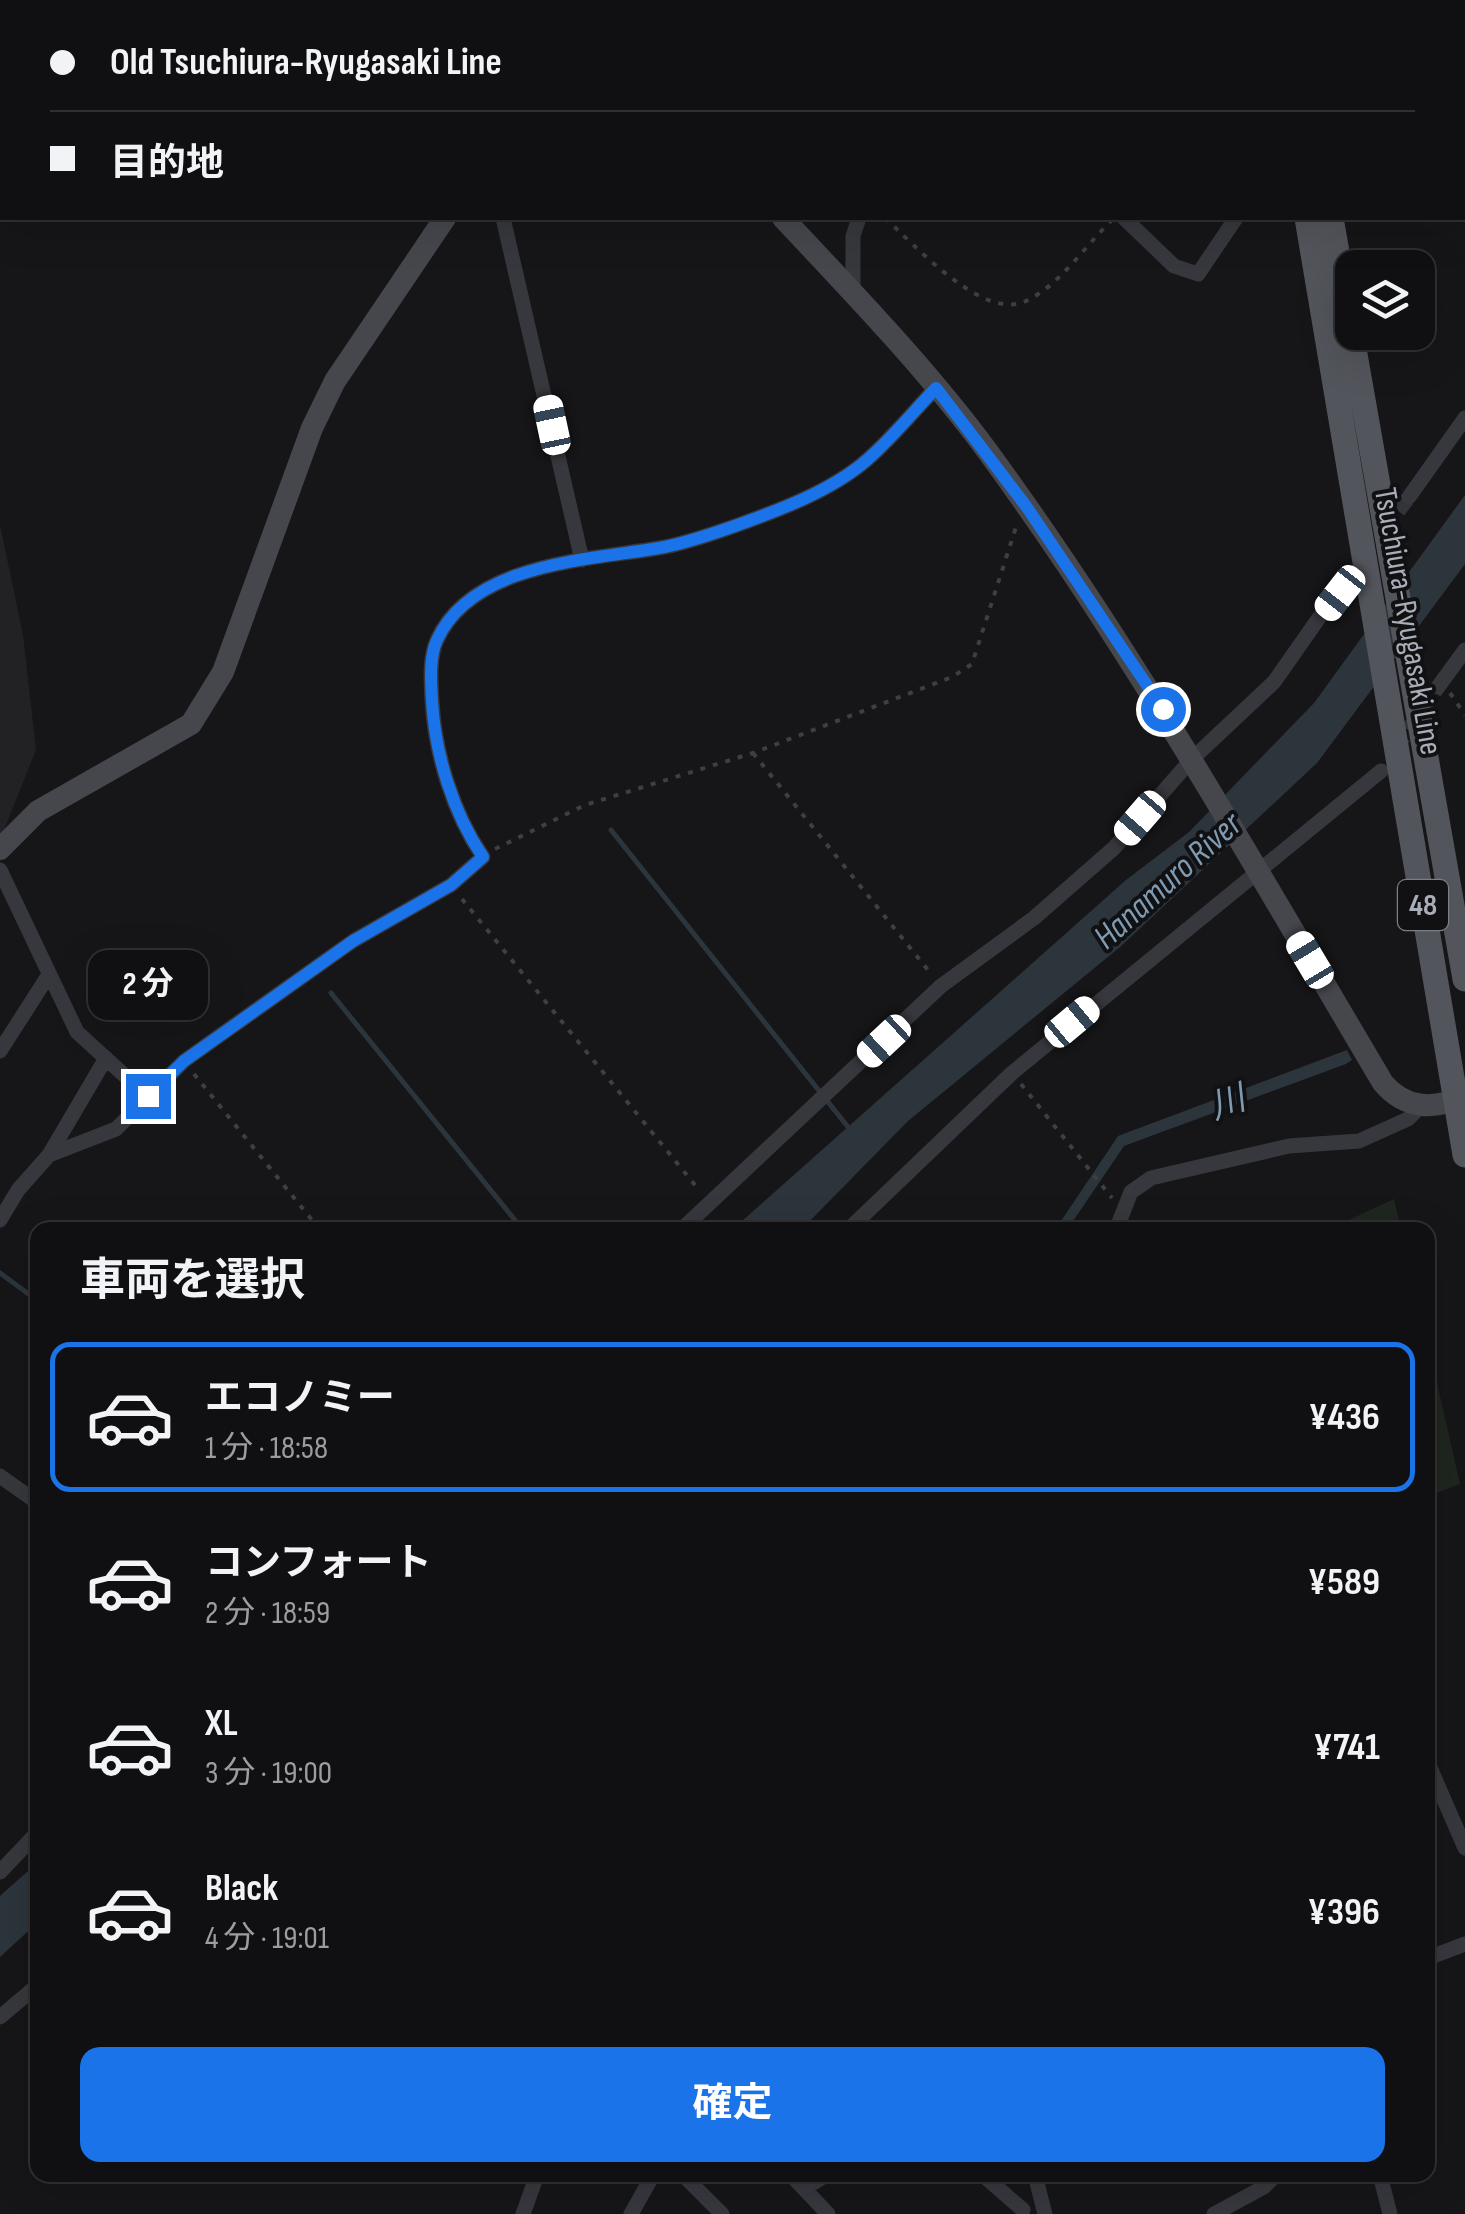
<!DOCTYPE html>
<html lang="ja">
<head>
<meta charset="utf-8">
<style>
	body { margin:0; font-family:"Sofia Sans Condensed","Noto Sans JP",sans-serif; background:#1e1e20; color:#f1f3f6; height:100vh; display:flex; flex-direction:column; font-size:38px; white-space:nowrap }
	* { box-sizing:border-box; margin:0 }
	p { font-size:32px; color:#9c9d9f }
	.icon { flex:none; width:55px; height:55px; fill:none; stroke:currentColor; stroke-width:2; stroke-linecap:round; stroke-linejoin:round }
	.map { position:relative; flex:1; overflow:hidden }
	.details { position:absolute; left:30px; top:1222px; width:1405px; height:960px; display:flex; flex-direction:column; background:#101012; border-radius:20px; box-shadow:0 10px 40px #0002,0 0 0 2px #303032 }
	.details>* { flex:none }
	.hud { position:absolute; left:0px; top:0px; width:1465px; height:220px; box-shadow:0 10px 40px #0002,0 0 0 2px #303032; display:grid; align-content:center; height:220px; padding:0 50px; background:#101012 }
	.fabs { position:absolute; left:1335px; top:250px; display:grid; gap:20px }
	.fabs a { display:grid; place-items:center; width:100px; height:100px; border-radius:20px; background:#101012; box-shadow:0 10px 40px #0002,0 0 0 2px #303032; font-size:50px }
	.end { position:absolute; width:45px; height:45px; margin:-22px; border:12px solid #1a73e8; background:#fff; box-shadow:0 0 0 5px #fff }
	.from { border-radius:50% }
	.bubble { position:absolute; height:70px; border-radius:20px; background:#101012; box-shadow:0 10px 40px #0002,0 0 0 2px #303032; font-size:32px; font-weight:700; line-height:70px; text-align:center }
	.car { position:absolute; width:30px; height:60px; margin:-30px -15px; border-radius:12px; box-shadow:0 0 8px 2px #0007; background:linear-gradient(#fff 24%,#345 0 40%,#fff 0 76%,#345 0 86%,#fff 0) }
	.hud b { display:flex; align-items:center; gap:35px; height:95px; font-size:38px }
	.hud b+b { border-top:2px solid #303032 }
	.hud i { width:25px; height:25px; background:#f1f3f6 }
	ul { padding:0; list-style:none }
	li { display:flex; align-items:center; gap:30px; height:150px; margin:0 20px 15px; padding:0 30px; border:5px solid transparent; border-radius:20px }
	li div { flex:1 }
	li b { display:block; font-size:38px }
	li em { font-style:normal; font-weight:700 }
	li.active { border-color:#1a73e8 }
	li>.icon { width:90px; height:90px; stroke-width:1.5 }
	h2 { padding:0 50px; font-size:45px; line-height:120px }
	.action { display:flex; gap:20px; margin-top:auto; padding:20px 50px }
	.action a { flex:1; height:115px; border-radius:20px; background:#1a73e8; color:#fff; font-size:40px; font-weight:700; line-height:115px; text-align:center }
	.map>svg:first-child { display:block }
	.built { fill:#222225 }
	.green { fill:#1e261f }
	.water { fill:#2c353c }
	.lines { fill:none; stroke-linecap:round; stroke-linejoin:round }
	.stream { stroke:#2c353c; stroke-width:5 }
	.street-tunnel { stroke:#333438; stroke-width:15; stroke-dasharray:15 8; stroke-linecap:butt }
	.path { stroke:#3d3f44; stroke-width:4; stroke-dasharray:5 8; stroke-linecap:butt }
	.street { stroke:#37383d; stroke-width:15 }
	.secondary { stroke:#45474d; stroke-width:22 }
	.primary { stroke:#53555c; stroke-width:25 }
	.route { stroke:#1a73e8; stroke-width:12 }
	.labels { text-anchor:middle; stroke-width:8; stroke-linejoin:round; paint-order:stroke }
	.shield { fill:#111113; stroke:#7b7e86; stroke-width:2.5 }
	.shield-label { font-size:30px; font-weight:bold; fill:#a8adb8 }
	.street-label { font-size:32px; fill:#a8adb8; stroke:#111113 }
	.water-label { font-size:35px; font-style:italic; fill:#7f9bb3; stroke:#111113 }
</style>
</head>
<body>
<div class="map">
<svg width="1465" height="2214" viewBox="0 0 1465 2214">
	<rect width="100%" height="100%" fill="#161618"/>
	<path class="built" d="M 0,525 L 23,635 L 36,750 L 0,840 Z"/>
	<path class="green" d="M 1394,1199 L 1401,1230 L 1327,1230 Z
		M 1428,1343 L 1460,1484 L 1428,1496 Z"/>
	<path class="water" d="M 1465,495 L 1465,564 L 1317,763 L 1120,947 L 908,1121 L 801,1230 L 732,1230 L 1126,880 L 1189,832 L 1314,703 Z
		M 1347,1050 L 1352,1060 L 1346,1064 L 1124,1146 L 1067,1230 L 1055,1230 L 1118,1136 Z
		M 37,1863 L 37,1923 L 0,1957 L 0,1896 Z"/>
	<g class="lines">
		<path class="stream" d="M 611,830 L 852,1132
			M 331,993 L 523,1230
			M 0,1273 L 38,1301"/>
		<path class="street-tunnel" d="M 1384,529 L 1409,497
			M 1395,749 L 1438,687"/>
		<path class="path" d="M 885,218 C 914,244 983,322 1026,301 C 1060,285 1084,247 1111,221
			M 1450,693 L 1465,715
			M 753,753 L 932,975
			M 495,849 L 585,805 L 753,753 L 952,677 L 972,664 L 1017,524
			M 462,899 L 699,1190
			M 194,1074 L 320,1230
			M 1021,1084 L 1112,1198"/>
		<path class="street" d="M 794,0 L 796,2
			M 1127,0 L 1127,2
			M 740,2 L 746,0
			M 1412,2 L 1414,0
			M 503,218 L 582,560
			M 1124,218 L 1174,266 L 1198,274 L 1236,218
			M 853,293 L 853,236 L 859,218
			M 1409,497 L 1465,418
			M 1438,687 L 1465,650
			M 0,870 L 77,1032 L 147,1096
			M 0,1051 L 48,976
			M 49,1155 L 116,1129 L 184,1061 L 353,941 L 451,885 L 483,857 C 453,813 435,754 432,701 C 431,682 429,657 437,640 C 472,563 589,560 659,548 C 684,544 709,535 732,527 C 777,511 832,491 868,459 C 892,438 914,411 936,388
			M 0,1220 L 18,1190 L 49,1155 L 106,1058
			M 681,1230 L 941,986 L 1034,918 L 1114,848 L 1191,760 L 1274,682 L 1349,575
			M 848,1230 L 1012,1073 L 1381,771
			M 1116,1230 L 1131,1192 L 1151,1178 L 1289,1146 L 1359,1141 L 1408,1119 L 1421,1106
			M 0,1476 L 38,1503
			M 1428,1763 L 1465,1848
			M 0,1872 L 38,1832
			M 1428,1958 L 1465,1944
			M 0,2017 L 38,1985
			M 683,2175 L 722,2214
			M 791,2175 L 828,2214
			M 983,2175 L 1023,2210
			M 1035,2175 L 1045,2214
			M 1380,2175 L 1390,2214
			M 804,2189 L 826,2175
			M 523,2214 L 537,2175
			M 631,2214 L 653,2175
			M 1214,2214 L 1264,2187 L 1276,2175"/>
		<path class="secondary" d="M 584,0 L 586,2
			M 783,218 C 853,293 927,369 988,452 C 1135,653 1256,869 1383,1083 C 1405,1109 1435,1111 1465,1095
			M 0,849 L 38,811 L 191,724 L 223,672 L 312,428 L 335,381 L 445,218"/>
		<path class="primary" d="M 1269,0 L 1270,2
			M 1294,0 L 1294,2
			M 1307,218 L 1465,1155
			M 1331,218 L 1465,979"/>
	</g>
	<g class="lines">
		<path class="route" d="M 148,1096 L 184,1061 L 353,941 L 451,885 L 483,857 C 453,813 435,754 432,701 C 431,682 429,657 437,640 C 472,563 589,560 659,548 C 683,544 709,535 732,527 C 777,511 832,491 868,459 C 892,438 914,411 936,388 L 1026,506 L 1163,709"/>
	</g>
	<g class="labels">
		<rect class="shield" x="1398" y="880" width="50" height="50" rx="8"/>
		<g class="shield-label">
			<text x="1423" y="915">48</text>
		</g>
		<g class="street-label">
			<text transform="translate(1409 621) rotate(80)" y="11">Tsuchiura-Ryugasaki Line</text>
		</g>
		<g class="water-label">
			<text transform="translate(1167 880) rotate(-42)" y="12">Hanamuro River</text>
			<text transform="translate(1227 1102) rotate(-20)" y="12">川</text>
		</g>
	</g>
</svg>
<div class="fabs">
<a><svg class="icon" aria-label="layers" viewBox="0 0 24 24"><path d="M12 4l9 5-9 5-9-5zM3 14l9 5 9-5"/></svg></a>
</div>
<i class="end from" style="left:1163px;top:709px"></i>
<i class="end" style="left:148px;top:1096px"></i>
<div class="bubble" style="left:88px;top:950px;width:120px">2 分</div>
<i class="car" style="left:552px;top:425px;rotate:348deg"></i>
<i class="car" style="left:1340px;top:593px;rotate:218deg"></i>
<i class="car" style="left:1140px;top:818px;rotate:221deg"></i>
<i class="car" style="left:1310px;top:960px;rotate:329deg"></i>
<i class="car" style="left:1072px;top:1022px;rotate:50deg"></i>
<i class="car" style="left:884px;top:1041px;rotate:227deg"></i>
<div class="hud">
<b><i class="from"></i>Old Tsuchiura-Ryugasaki Line</b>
<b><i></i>目的地</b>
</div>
<section class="details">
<h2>車両を選択</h2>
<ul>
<li class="active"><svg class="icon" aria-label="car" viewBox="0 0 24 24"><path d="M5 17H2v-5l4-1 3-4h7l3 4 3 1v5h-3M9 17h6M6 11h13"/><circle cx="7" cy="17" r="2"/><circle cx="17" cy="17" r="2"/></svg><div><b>エコノミー</b><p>1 分 · 18:58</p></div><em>¥436</em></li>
<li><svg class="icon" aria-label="car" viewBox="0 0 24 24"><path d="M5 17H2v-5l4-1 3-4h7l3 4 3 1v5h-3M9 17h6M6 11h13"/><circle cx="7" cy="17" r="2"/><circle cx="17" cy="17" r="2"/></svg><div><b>コンフォート</b><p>2 分 · 18:59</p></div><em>¥589</em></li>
<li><svg class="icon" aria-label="car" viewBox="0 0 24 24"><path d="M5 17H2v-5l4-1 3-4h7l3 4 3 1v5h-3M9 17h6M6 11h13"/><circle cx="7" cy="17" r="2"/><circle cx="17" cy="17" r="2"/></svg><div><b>XL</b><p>3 分 · 19:00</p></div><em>¥741</em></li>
<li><svg class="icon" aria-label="car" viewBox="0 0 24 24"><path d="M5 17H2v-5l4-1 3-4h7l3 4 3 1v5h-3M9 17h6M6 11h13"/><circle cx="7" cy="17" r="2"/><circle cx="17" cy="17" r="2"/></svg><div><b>Black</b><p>4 分 · 19:01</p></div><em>¥396</em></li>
</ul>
<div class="action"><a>確定</a></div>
</section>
</div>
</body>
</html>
